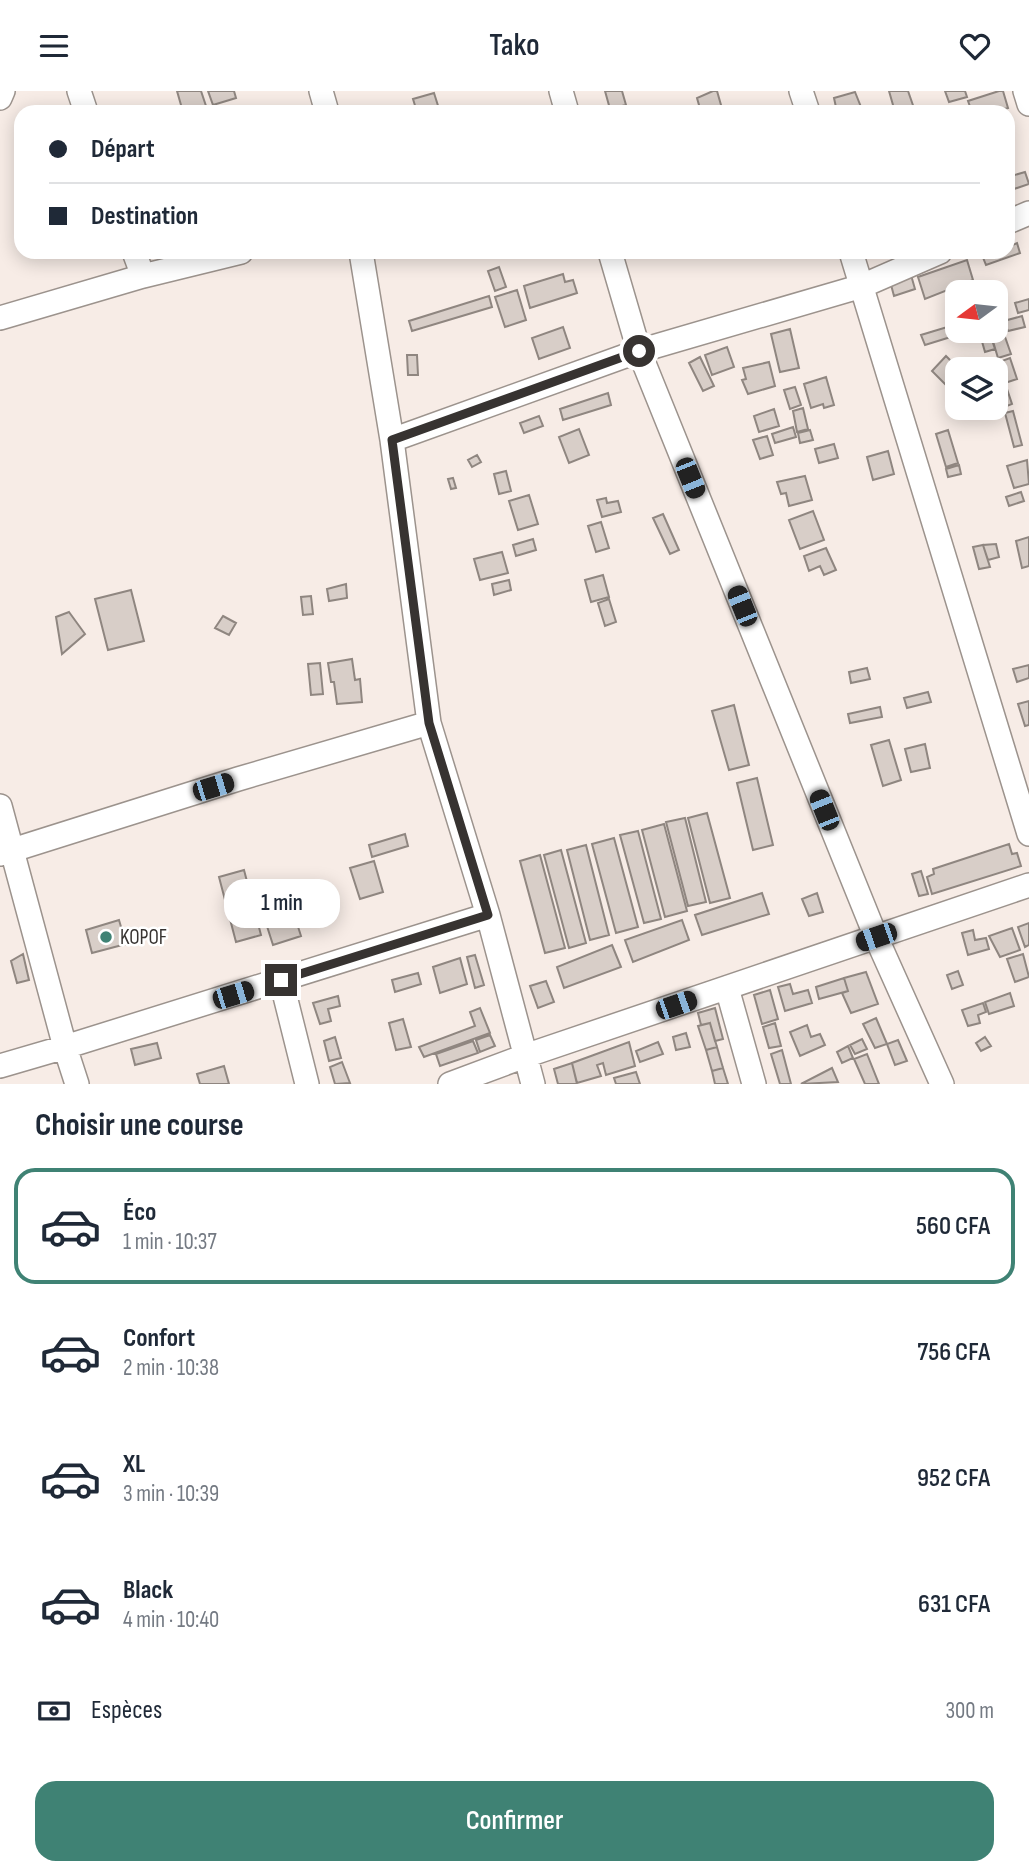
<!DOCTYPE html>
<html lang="fr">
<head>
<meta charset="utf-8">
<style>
	body { margin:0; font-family:"Sofia Sans Condensed",sans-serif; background:#f6f6f7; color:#1f2937; height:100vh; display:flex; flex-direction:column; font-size:26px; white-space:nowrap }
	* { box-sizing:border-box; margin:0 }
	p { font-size:23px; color:#747a83 }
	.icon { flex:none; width:38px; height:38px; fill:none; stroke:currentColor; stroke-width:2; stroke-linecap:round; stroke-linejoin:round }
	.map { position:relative; height:993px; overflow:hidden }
	.sheet { display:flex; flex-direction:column; background:#fff; flex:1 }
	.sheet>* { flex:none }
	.guide { position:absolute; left:14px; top:14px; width:1001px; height:154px; border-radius:21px; box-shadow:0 4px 18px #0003; display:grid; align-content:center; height:154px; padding:0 35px; background:#fff }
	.needle { width:46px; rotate:255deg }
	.fabs { position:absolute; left:945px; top:189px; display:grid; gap:14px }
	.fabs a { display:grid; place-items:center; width:63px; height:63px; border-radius:14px; background:#fff; box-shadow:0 4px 18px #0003; font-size:35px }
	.end { position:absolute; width:32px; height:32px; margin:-16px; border:9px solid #373331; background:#fff; box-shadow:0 0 0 4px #fff }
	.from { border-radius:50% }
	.bubble { position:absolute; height:49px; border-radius:21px; background:#fff; box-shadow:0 4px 18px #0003; font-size:23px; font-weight:600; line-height:49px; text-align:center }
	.car { position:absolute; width:21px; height:42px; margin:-21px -10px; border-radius:9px; box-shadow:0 0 5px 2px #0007; background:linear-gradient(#222 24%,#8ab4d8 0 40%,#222 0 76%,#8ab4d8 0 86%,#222 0) }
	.guide b { display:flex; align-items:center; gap:24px; height:66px; font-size:26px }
	.guide b+b { border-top:2px solid #e0e1e3 }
	.guide i { width:18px; height:18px; background:#1f2937 }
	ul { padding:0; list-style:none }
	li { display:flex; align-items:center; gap:21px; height:116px; margin:0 14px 10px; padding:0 21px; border:4px solid transparent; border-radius:21px }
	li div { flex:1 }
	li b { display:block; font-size:26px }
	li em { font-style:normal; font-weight:600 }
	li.selected { border-color:#3f8274 }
	li>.icon { width:63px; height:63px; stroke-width:1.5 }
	h2 { padding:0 35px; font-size:32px; line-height:84px }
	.pay { display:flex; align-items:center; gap:18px; height:77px; padding:0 35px; font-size:26px }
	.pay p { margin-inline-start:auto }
	.cta { display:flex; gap:14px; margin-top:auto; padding:14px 35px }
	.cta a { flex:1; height:80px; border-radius:21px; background:#3f8274; color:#fff; font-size:28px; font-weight:600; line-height:80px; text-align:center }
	header { display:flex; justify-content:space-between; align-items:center; height:91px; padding:0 35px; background:#fff; font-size:32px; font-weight:600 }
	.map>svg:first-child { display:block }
	.building { fill:#d8cec8; stroke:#8f8680; stroke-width:2 }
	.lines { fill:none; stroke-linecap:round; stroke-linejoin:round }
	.minor-casing { stroke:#9c938d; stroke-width:26 }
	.minor { stroke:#fff; stroke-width:23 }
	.route { stroke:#373331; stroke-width:9 }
	.poi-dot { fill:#3f8274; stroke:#fff; stroke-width:2.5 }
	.labels { text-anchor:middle; stroke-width:5; stroke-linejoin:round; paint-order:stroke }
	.poi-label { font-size:21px; fill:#373331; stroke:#fff; text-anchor:start }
</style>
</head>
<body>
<header><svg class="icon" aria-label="menu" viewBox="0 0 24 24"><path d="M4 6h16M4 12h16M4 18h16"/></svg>Tako<svg class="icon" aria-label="heart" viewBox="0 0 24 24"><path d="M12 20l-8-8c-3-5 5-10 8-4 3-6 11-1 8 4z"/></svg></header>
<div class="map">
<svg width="1029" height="993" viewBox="0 0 1029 993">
	<rect width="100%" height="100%" fill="#f7ece6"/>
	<path class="building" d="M 177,0 L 201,0 L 208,21 L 183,21 Z
		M 208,0 L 234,0 L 236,7 L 213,14 Z
		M 605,0 L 622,0 L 626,14 L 610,18 Z
		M 713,0 L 717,0 L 723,21 L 701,21 L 697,7 Z
		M 889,0 L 908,0 L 915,20 L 895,21 Z
		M 945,0 L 965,0 L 967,6 L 949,11 Z
		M 999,0 L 1003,0 L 1008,17 L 993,21 L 972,21 L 968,10 Z
		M 855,1 L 863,21 L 837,21 L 834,7 Z
		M 434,2 L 440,21 L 417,21 L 413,8 Z
		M 1025,81 L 1029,93 L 1008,100 L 1008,86 Z
		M 1017,152 L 1020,162 L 986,174 L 982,164 L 992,161 L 1008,161 L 1008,156 Z
		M 392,161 L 402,161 L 403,167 L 393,167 Z
		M 967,169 L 973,189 L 925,208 L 918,186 Z
		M 499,176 L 506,196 L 495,200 L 488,180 Z
		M 563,183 L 565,191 L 573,189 L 577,202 L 530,217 L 524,195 Z
		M 911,184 L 915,198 L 894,205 L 890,190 Z
		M 517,199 L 526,229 L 505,236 L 495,206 Z
		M 489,205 L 492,216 L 412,240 L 409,230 Z
		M 1029,208 L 1029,219 L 1018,222 L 1015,212 Z
		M 1022,225 L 1025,236 L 1008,240 L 1004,230 Z
		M 957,233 L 957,240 L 970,240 L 925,254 L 921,244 Z
		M 563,236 L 570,257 L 539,268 L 532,247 Z
		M 790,238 L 799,277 L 780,281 L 771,243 Z
		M 979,240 L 989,240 L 995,258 L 985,261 Z
		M 1004,243 L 1011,263 L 998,267 L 992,247 Z
		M 727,256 L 734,276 L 712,284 L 705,264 Z
		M 407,264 L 417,264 L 418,284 L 408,284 Z
		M 946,265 L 959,278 L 957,278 L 957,295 L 952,300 L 932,280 Z
		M 700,266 L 714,295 L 703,300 L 689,272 Z
		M 1010,267 L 1017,288 L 1005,292 L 999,271 Z
		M 769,271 L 775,295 L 748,303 L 742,289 L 746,288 L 743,277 Z
		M 826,286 L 834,314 L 824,317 L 823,313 L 811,317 L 804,293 Z
		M 1005,292 L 1012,313 L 1002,317 L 996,295 Z
		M 795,296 L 801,314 L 790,318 L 784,299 Z
		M 608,302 L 611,314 L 563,329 L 560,318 Z
		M 803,317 L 808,338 L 797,341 L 793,320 Z
		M 774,318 L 779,335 L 759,341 L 754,325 Z
		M 1013,320 L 1022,354 L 1014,356 L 1005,322 Z
		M 539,325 L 543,335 L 524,342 L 520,332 Z
		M 793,336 L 796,346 L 775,352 L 772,343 Z
		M 579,338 L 589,364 L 569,372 L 559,346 Z
		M 810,339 L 813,349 L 800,352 L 798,342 Z
		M 948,339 L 958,372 L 946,376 L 936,343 Z
		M 767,345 L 773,364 L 760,368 L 753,349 Z
		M 834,353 L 838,367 L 819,372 L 815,358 Z
		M 888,360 L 894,383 L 873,389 L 867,366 Z
		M 477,364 L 481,371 L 472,376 L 468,369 Z
		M 1027,369 L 1029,393 L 1014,397 L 1007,375 Z
		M 959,374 L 961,383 L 948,386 L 946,378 Z
		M 506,380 L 511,400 L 499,403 L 494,383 Z
		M 805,385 L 812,409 L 789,415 L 786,402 L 781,403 L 777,391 Z
		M 453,387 L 456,397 L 451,398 L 448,388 Z
		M 1021,401 L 1024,410 L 1009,415 L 1006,406 Z
		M 529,404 L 538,433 L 518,439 L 509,410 Z
		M 606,407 L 607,412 L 618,410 L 621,421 L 602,426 L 597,409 Z
		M 813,420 L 824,449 L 800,458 L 789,429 Z
		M 663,423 L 679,459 L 670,463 L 653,427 Z
		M 601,431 L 609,457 L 596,461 L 588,435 Z
		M 1029,446 L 1029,475 L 1022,477 L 1016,450 Z
		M 533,448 L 536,459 L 516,465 L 513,454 Z
		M 996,453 L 999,466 L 988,469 L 983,454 Z
		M 983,454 L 990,476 L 979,478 L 973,456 Z
		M 826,457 L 836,479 L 824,484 L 820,475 L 809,480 L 804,465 Z
		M 502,461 L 508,482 L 480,489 L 474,468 Z
		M 603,484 L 609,506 L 591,511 L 585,489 Z
		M 509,489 L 511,499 L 494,504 L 492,493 Z
		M 346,493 L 347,507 L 329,510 L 327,498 Z
		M 131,499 L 144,550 L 108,559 L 95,508 Z
		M 311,505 L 313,523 L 303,524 L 301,506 Z
		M 609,508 L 616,531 L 605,535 L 598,512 Z
		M 69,521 L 85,543 L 62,563 L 56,526 Z
		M 223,525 L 236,532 L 229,544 L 215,537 Z
		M 352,568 L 355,589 L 360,588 L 362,611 L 337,613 L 334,591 L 331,591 L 328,572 Z
		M 320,572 L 323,603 L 311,604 L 308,573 Z
		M 1029,574 L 1029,587 L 1017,591 L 1013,578 Z
		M 867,577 L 870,588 L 851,592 L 849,581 Z
		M 928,601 L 931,611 L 907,617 L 904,607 Z
		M 1029,610 L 1029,634 L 1025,635 L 1018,613 Z
		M 734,614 L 749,674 L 729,679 L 712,620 Z
		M 880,616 L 882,626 L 850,632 L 848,623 Z
		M 889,649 L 901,689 L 883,695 L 871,654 Z
		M 925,653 L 930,677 L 911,681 L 905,658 Z
		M 757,687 L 773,754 L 753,759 L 737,692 Z
		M 707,722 L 730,807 L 710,812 L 688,727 Z
		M 685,727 L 706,811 L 688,815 L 666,731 Z
		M 664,733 L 687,820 L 665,826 L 642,739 Z
		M 638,740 L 661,828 L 644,832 L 620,744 Z
		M 405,743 L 408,755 L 372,766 L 369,754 Z
		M 614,747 L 638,836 L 616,842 L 592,753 Z
		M 1009,753 L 1012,763 L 1017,762 L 1021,775 L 932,803 L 927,786 L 934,783 L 933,778 Z
		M 586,754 L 609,844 L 590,849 L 567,759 Z
		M 561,759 L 586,852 L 569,857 L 544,764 Z
		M 540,764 L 565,857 L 545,862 L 520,770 Z
		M 374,770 L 383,801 L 360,808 L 350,777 Z
		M 244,779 L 261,844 L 236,851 L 219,786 Z
		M 921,780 L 928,803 L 919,805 L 912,783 Z
		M 762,802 L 769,823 L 702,844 L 695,824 Z
		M 817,802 L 823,821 L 809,825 L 802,808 Z
		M 293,820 L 301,845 L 273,854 L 265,829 Z
		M 119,829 L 126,853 L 92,862 L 86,839 Z
		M 682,829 L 689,849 L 633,871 L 625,849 Z
		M 1029,832 L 1029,854 L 1025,856 L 1018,836 Z
		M 1012,837 L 1020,859 L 1000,866 L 989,845 Z
		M 973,839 L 975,849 L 986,847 L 989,858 L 968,864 L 962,842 Z
		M 612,854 L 621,876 L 564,897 L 557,876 Z
		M 23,863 L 29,889 L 17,892 L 11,870 Z
		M 1023,863 L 1029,886 L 1015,891 L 1007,868 Z
		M 475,864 L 484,894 L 475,897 L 467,866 Z
		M 460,867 L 467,893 L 440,902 L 433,876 Z
		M 958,880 L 963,894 L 952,898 L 947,884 Z
		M 866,881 L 878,913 L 851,922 L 842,902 L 848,900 L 844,887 Z
		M 418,882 L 421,893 L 395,901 L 392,889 Z
		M 844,887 L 848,900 L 819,908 L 816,896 Z
		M 546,890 L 554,911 L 538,917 L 530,895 Z
		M 790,893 L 793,903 L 808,899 L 812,912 L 785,920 L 778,896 Z
		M 770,899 L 778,928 L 762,933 L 754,904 Z
		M 1010,902 L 1014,915 L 989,923 L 985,911 Z
		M 338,905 L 340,915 L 328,918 L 331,930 L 320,933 L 313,912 Z
		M 983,912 L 986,921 L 978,924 L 980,932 L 968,935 L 962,919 Z
		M 480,917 L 490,942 L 424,966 L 419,956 L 475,935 L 470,921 Z
		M 715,917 L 723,948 L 715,950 L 710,932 L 701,934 L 698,922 Z
		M 876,927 L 887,953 L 875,957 L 863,933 Z
		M 403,928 L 411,956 L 396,959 L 389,932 Z
		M 710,932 L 717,956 L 706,959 L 698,935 Z
		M 775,932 L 781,955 L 769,957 L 763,936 Z
		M 807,934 L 811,946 L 820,943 L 825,954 L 800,965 L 790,941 Z
		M 686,942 L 690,956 L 676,959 L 673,946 Z
		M 490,944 L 495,955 L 480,961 L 476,949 Z
		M 335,946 L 341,967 L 329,970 L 324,950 Z
		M 985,946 L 991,955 L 981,960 L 976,952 Z
		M 862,948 L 867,958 L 855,963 L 850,954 Z
		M 898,949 L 907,970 L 895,974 L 887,953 Z
		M 473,950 L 478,962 L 440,975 L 436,963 Z
		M 629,951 L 635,975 L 606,984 L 603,972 L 597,974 L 601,985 L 577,992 L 572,972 Z
		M 658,951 L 663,963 L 640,971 L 636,960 Z
		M 157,952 L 161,967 L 135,974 L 131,958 Z
		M 848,955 L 853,967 L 842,972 L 837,961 Z
		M 717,956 L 723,977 L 712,980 L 706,959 Z
		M 782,959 L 791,993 L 780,993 L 771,963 Z
		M 867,963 L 879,993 L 865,993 L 854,968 Z
		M 342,971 L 350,992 L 335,993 L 330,976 Z
		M 572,972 L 577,993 L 558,993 L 554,978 Z
		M 224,975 L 229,993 L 200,993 L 197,983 Z
		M 723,977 L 728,993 L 715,993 L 712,980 Z
		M 832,977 L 838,991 L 801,993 Z
		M 636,981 L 640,993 L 616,993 L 614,987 Z"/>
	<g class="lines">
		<g class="minor-casing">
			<path id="minor" d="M 79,0 L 86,21
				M 321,0 L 327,21
				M 561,0 L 567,21
				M 801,0 L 808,21
				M 1025,0 L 1029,13
				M 0,7 L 3,0
				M 1008,131 L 1029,122
				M 134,161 L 143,185
				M 361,161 L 392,349 L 429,632 L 488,824 L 533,993
				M 610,161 L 639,260 L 876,846 L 942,993
				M 851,161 L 1029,743
				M 0,227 L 143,185 L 241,161
				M 392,349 L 639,260 L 862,195 L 940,161
				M 0,715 L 65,956 L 77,993
				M 0,763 L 238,688 L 429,632
				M 281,889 L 307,993
				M 727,897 L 754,993
				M 0,975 L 65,956 L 488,824
				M 450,993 L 525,965 L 1029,794"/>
		</g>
		<use href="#minor" class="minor"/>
	</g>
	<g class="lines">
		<path class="route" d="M 281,889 L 488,824 L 429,632 L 392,349 L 639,260"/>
	</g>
	<circle class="poi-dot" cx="106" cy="846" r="7"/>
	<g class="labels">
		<g class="poi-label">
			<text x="120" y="853">KOPOF</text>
		</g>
	</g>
</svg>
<div class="fabs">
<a><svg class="needle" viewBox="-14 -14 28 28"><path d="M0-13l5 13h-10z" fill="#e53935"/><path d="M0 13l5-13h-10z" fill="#747a83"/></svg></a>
<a><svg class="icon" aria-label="layers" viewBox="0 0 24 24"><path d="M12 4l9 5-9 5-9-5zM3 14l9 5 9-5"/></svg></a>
</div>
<i class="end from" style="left:639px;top:260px"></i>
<i class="end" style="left:281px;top:889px"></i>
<div class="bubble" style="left:224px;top:788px;width:116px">1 min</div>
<i class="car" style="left:690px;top:387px;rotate:158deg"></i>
<i class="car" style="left:742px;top:515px;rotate:338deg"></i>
<i class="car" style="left:213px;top:696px;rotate:73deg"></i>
<i class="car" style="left:824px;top:719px;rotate:338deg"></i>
<i class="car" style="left:876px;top:846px;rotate:251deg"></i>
<i class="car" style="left:233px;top:904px;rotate:73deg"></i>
<i class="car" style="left:676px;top:914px;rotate:71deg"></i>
<div class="guide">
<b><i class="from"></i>Départ</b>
<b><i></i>Destination</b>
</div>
</div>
<section class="sheet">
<h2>Choisir une course</h2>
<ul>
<li class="selected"><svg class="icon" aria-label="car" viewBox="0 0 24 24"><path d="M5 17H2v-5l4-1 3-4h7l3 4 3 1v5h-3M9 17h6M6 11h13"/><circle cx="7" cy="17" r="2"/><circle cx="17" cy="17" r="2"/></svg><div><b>Éco</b><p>1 min · 10:37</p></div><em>560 CFA</em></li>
<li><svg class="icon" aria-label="car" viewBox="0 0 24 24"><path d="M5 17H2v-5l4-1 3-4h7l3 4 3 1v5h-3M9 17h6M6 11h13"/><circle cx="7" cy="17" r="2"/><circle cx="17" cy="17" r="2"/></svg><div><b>Confort</b><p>2 min · 10:38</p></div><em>756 CFA</em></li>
<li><svg class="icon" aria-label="car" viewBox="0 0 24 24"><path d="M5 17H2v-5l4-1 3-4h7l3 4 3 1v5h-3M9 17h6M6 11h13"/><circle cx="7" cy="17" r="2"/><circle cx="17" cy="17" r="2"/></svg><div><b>XL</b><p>3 min · 10:39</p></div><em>952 CFA</em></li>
<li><svg class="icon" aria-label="car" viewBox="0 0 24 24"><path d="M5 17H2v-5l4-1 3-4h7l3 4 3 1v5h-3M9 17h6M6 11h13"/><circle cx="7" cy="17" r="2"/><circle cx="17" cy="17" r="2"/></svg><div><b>Black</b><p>4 min · 10:40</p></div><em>631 CFA</em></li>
</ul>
<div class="pay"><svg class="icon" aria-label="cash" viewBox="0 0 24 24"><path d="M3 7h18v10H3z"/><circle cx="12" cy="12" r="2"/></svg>Espèces<p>300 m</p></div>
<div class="cta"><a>Confirmer</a></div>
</section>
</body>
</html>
